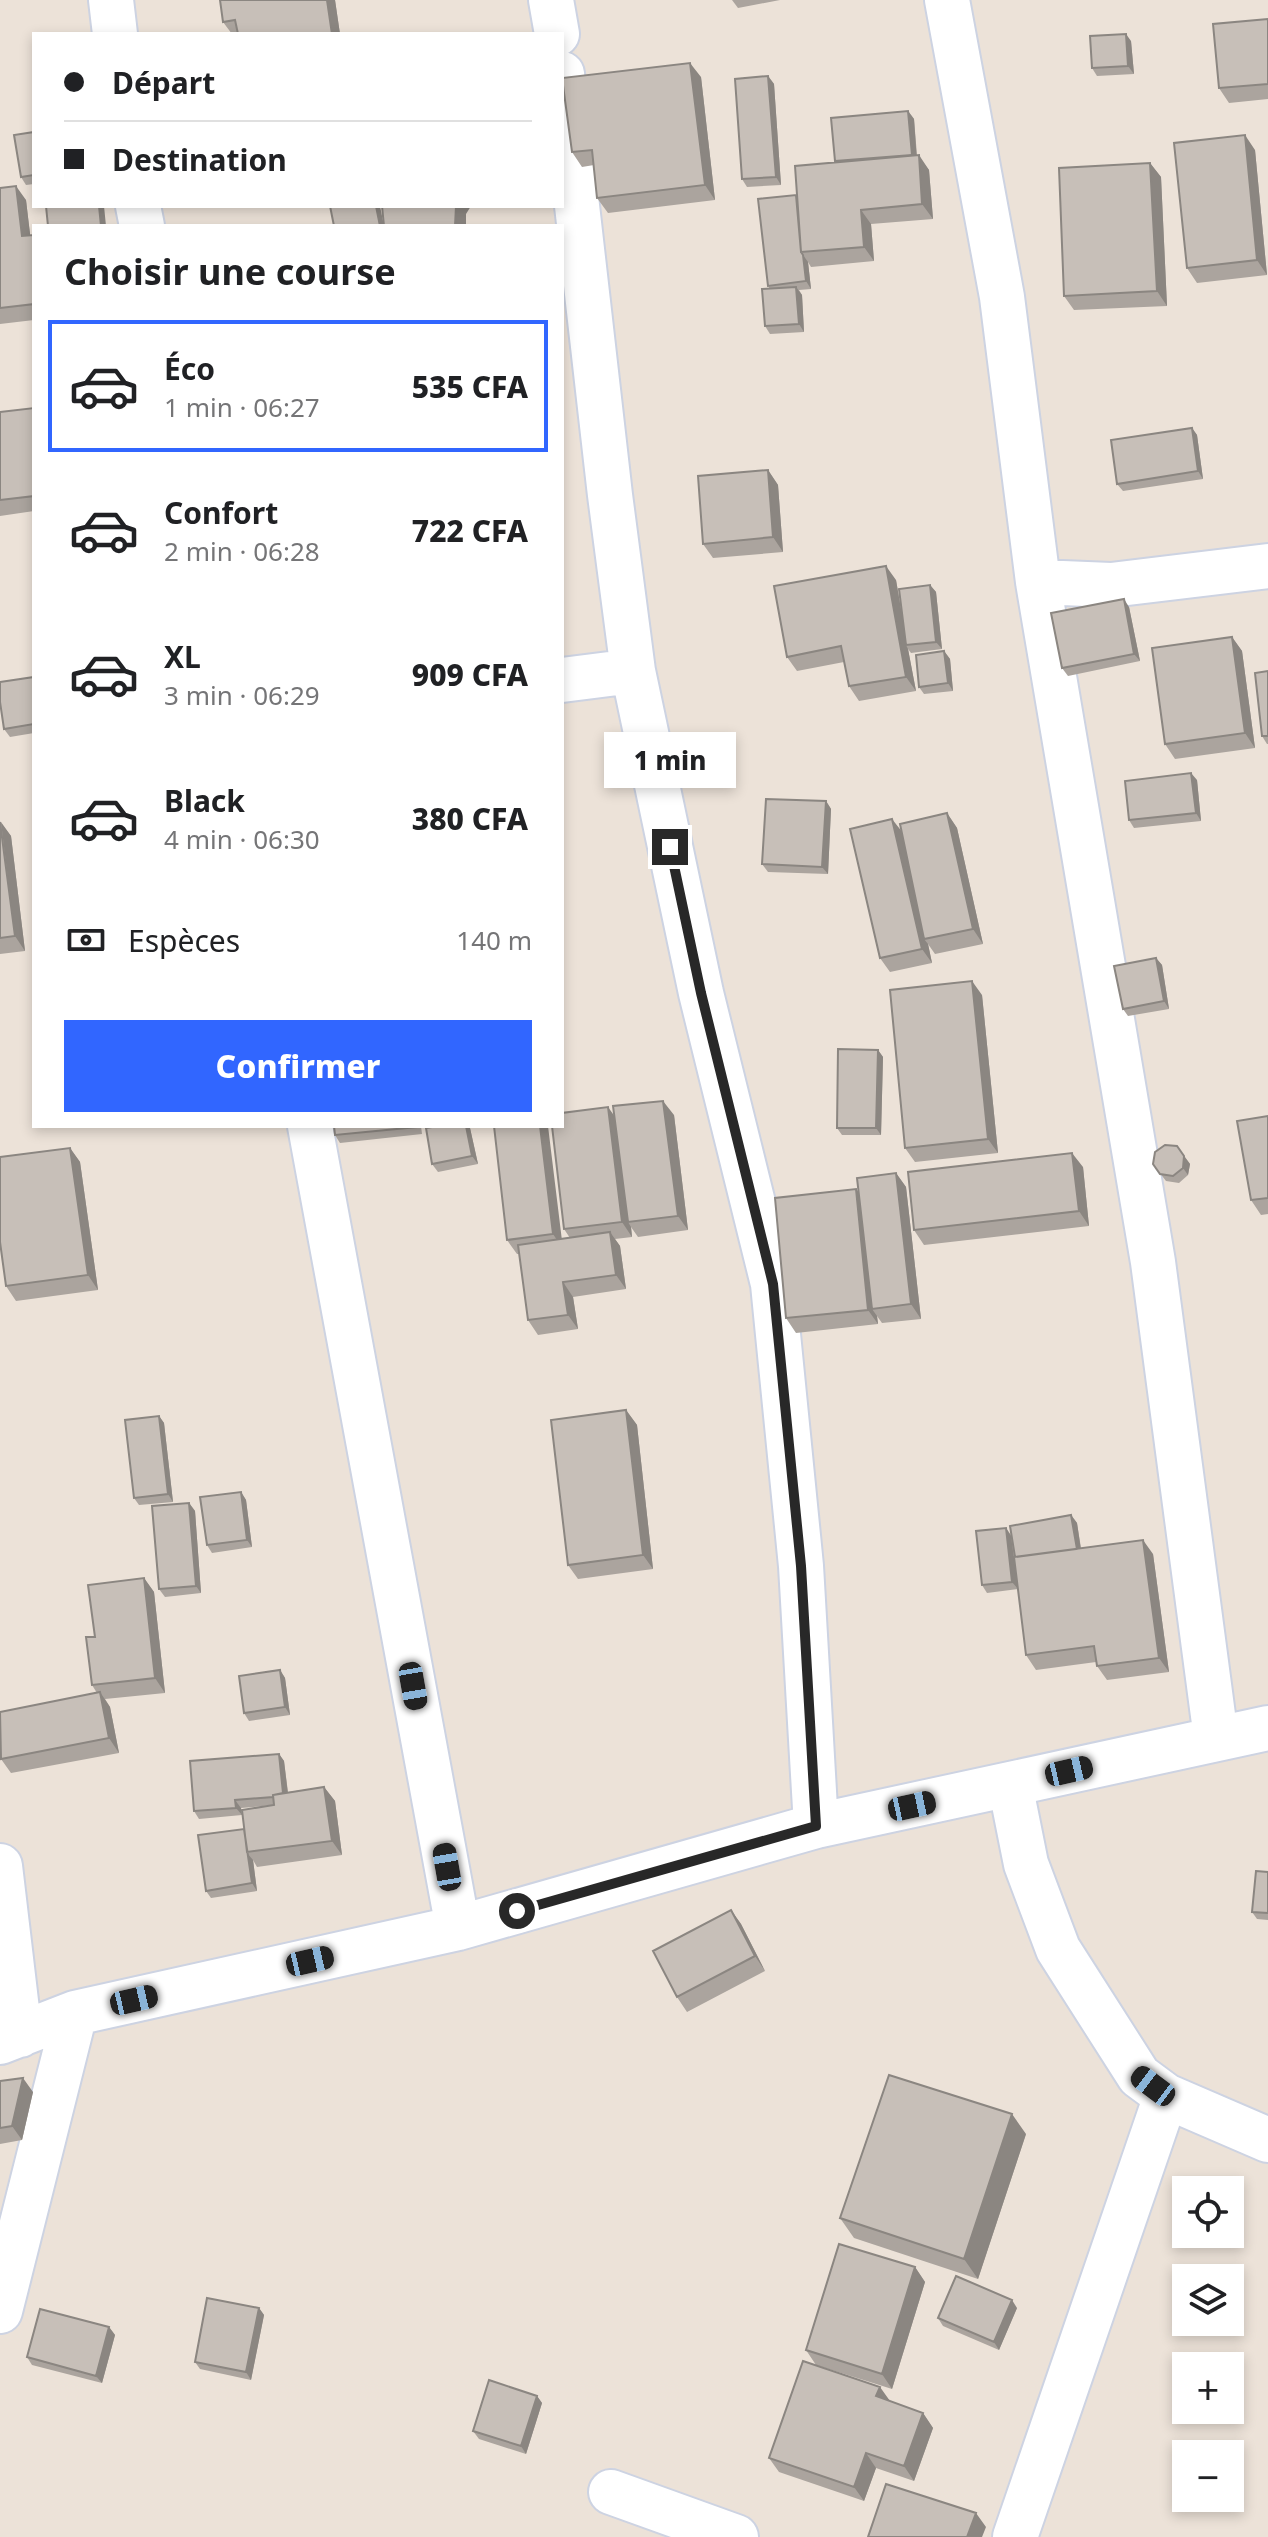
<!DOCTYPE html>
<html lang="fr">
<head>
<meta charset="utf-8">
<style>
	body { margin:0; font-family:"Noto Sans",sans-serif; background:#f2f2f2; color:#202124; height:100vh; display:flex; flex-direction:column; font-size:30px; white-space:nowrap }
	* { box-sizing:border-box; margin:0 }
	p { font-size:26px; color:#757577 }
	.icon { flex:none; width:44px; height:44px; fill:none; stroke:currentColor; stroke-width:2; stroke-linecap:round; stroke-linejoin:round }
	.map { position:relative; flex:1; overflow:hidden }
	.drawer { position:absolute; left:32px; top:224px; width:532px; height:904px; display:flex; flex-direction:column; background:#fff; border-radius:0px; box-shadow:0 4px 12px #0003 }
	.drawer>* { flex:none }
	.top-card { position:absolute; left:32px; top:32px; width:532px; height:176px; border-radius:0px; box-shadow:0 4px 12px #0003; display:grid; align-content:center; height:176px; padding:0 32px; background:#fff }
	.buttons { position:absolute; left:1172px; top:2176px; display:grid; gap:16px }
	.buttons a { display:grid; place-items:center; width:72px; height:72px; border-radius:0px; background:#fff; box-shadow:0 4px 12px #0003; font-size:40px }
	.end { position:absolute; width:36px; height:36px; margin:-18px; border:10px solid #282828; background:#fff; box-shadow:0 0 0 4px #fff }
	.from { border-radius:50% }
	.bubble { position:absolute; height:56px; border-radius:0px; background:#fff; box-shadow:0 4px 12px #0003; font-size:26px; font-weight:800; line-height:56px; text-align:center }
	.car { position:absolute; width:24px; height:48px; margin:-24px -12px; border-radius:10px; box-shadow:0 0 6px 2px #0007; background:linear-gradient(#222 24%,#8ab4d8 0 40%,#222 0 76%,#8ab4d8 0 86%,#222 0) }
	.top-card b { display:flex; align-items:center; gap:28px; height:76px; font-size:30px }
	.top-card b+b { border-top:2px solid #e0e0e0 }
	.top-card i { width:20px; height:20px; background:#202124 }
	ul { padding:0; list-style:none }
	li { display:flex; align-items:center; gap:24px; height:132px; margin:0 16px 12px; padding:0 16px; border:4px solid transparent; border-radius:0px }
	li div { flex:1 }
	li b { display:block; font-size:30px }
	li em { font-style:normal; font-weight:800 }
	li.current { border-color:#3166ff }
	li>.icon { width:72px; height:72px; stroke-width:1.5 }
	h2 { padding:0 32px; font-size:36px; line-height:96px }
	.pay { display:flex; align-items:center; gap:20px; height:88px; padding:0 32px; font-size:30px }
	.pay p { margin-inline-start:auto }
	.primary-button { display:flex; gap:16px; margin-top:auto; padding:16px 32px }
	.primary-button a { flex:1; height:92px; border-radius:0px; background:#3166ff; color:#fff; font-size:32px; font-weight:800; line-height:92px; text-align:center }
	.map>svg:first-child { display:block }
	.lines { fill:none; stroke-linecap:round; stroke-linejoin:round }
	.minor-casing { stroke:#cdd3e2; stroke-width:48 }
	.minor { stroke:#fff; stroke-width:44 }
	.wall { fill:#aba49e }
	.shaded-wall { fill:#8b8681 }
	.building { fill:#c7bfb8; stroke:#8b8681; stroke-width:2 }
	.route { stroke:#282828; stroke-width:10 }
</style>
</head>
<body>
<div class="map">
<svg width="1268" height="2537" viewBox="0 0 1268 2537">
	<rect width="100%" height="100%" fill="#ece2d8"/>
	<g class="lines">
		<g class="minor-casing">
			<path id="minor" d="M 111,0 L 115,34
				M 551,0 L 557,34
				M 947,0 L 1002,297 L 1038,582 L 1153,1262 L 1216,1738
				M 562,74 L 610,495 L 633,671 L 701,993 L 773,1284 L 801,1566 L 816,1826
				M 138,206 L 142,226
				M 1038,582 L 1111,585 L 1268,566
				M 562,680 L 633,671
				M 310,1126 L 458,1928
				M 1010,1784 L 1026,1864 L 1058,1949 L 1139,2076 L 1166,2096 L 1268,2140
				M 0,1866 L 20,2035
				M 0,2042 L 75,2013 L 458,1928 L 816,1826 L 1268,1728
				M 0,2311 L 75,2013
				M 611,2492 L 736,2537
				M 1015,2537 L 1166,2096"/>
		</g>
		<use href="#minor" class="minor"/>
	</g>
	<path class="wall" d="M 335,0 L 340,34 L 232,34 L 223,22 Z
		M 732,0 L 780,0 L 738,8 Z
		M 1268,19 L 1268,99 L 1229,103 L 1219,88 Z
		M 1131,41 L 1134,74 L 1097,76 L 1092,68 Z
		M 768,76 L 774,84 L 781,185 L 747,187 L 742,179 Z
		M 701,77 L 715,200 L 608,213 L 597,198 L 594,165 L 582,167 L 572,152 Z
		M 908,111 L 914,119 L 917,155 L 929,170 L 933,219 L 871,224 L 874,261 L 811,267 L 808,262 L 811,289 L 799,290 L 802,295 L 804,332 L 770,334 L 765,326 L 770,289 L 768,286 L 796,195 L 836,162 L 835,161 Z
		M 34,132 L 34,184 L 26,185 L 21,177 Z
		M 1255,150 L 1267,275 L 1197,283 L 1187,268 Z
		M 1150,163 L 1161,177 L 1167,306 L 1074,310 L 1064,296 Z
		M 0,188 L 26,200 L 30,235 L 34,235 L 34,320 L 0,324 Z
		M 34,408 L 34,511 L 0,516 L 0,412 Z
		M 1192,428 L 1197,435 L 1203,479 L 1123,491 L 1117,484 Z
		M 768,470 L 778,485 L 783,552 L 713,558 L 703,544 Z
		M 896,580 L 902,614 L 930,585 L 936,592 L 942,649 L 911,653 L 908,649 L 916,691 L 859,701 L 849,686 L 844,662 L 797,671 L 787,657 Z
		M 1129,607 L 1140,661 L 1068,676 L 1062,668 Z
		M 1232,637 L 1242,651 L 1255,748 L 1175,759 L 1165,744 Z
		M 944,651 L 950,659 L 953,691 L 924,694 L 919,687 Z
		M 1268,671 L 1268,744 L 1267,744 L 1262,736 Z
		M 34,677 L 34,733 L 10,737 L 4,729 Z
		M 1197,780 L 1201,821 L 1134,828 L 1129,820 Z
		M 826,801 L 831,809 L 828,874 L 768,872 L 762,864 Z
		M 947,813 L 957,828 L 983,944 L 935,954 L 928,944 L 932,963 L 890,972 L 880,958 L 902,832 Z
		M 0,822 L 11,836 L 25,951 L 0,954 Z
		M 1156,958 L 1162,965 L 1169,1009 L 1128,1016 L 1123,1009 Z
		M 982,995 L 998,1153 L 915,1162 L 905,1148 Z
		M 878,1050 L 883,1057 L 881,1135 L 842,1135 L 837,1128 Z
		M 614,1115 L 674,1115 L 688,1230 L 638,1237 L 631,1227 L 632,1237 L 615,1239 L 620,1246 L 626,1289 L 573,1297 L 578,1329 L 538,1335 L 528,1320 L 519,1254 L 517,1254 L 507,1240 L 494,1126 L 562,1239 L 570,1238 L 564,1229 Z
		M 1268,1116 L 1268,1214 L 1261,1215 L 1251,1200 Z
		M 334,1126 L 421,1126 L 422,1134 L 340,1143 L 335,1135 Z
		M 438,1126 L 468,1126 L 470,1128 L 478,1164 L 438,1172 L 432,1164 Z
		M 1177,1146 L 1190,1164 L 1188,1175 L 1179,1183 L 1166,1181 L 1153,1164 Z
		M 70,1148 L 80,1162 L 98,1290 L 16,1301 L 6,1286 Z
		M 1083,1167 L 1089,1226 L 924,1245 L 914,1230 Z
		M 896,1173 L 906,1187 L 921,1319 L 882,1323 L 877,1316 L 878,1324 L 796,1333 L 786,1318 L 856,1189 L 859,1192 Z
		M 626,1410 L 637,1425 L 653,1569 L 578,1579 L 568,1565 Z
		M 159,1416 L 164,1423 L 173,1502 L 139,1505 L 134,1498 Z
		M 241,1492 L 246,1500 L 252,1547 L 212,1553 L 207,1545 Z
		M 189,1503 L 195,1511 L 201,1593 L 165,1597 L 159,1589 Z
		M 1071,1515 L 1077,1523 L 1081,1548 L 1153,1554 L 1169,1672 L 1107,1680 L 1097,1666 L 1096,1662 L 1036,1670 L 1026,1655 L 1018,1589 L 987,1593 L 982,1585 L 1006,1528 L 1011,1535 Z
		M 144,1578 L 154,1592 L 165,1693 L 105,1699 L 110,1707 L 119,1753 L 11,1773 L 1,1759 L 97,1693 L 92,1685 L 95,1637 Z
		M 280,1670 L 285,1678 L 290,1715 L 249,1721 L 244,1713 Z
		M 279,1754 L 284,1761 L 288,1792 L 324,1787 L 335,1801 L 342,1855 L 257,1867 L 253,1860 L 257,1891 L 211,1898 L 206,1891 L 244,1829 L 274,1805 L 241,1808 L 242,1815 L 199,1819 L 194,1811 Z
		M 1268,1872 L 1268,1920 L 1257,1919 L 1252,1912 Z
		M 731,1910 L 741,1924 L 765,1971 L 687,2012 L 677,1997 Z
		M 0,2081 L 33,2092 L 22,2140 L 0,2144 Z
		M 1026,2134 L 978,2279 L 854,2238 L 840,2218 Z
		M 915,2267 L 925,2282 L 892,2389 L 816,2365 L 806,2350 Z
		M 259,2308 L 264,2315 L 251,2380 L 200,2369 L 195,2362 Z
		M 1017,2308 L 999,2350 L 943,2326 L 938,2318 Z
		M 109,2327 L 115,2335 L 102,2383 L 32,2365 L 27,2357 Z
		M 537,2396 L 542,2403 L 526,2454 L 479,2439 L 473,2431 Z
		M 890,2401 L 923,2413 L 933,2428 L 914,2481 L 876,2468 L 864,2501 L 779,2472 L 769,2458 Z"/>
	<path class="shaded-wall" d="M 327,0 L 335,0 L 340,34 L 332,34 Z
		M 1126,34 L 1131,41 L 1134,74 L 1128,66 Z
		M 690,63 L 701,77 L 715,200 L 705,185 Z
		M 768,76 L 774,84 L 781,185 L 776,177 Z
		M 908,111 L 914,119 L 917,162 L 912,155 Z
		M 1245,135 L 1255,150 L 1267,275 L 1257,260 Z
		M 919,155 L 929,170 L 933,219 L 922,204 Z
		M 1150,163 L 1161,177 L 1167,306 L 1157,291 Z
		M 16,186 L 26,200 L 32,250 L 22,236 Z
		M 99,206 L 104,206 L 106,226 L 101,226 Z
		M 376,206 L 380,206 L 384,226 L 380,226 Z
		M 456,206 L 471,206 L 466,214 L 466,226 L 455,226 Z
		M 861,210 L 871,224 L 874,261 L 864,247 Z
		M 803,255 L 808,262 L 811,289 L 806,281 Z
		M 796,287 L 802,295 L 804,332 L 799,324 Z
		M 1192,428 L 1197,435 L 1203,479 L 1198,471 Z
		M 768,470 L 778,485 L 783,552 L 773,537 Z
		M 886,566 L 896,580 L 907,645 L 906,645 L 908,649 L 916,691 L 906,677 Z
		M 930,585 L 936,592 L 942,649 L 936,642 Z
		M 1124,599 L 1129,607 L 1140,661 L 1134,654 Z
		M 1232,637 L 1242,651 L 1255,748 L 1245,733 Z
		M 944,651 L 950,659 L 953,691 L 948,683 Z
		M 1191,773 L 1197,780 L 1201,821 L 1196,813 Z
		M 826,801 L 831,809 L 828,874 L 822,867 Z
		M 947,813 L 957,828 L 983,944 L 973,929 Z
		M 892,819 L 903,833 L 924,939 L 928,944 L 932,963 L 922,949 Z
		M 1,822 L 11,836 L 25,951 L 15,936 Z
		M 1156,958 L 1162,965 L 1169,1009 L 1164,1001 Z
		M 972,981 L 982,995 L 998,1153 L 988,1139 Z
		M 878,1050 L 883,1057 L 881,1135 L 876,1128 Z
		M 663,1101 L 674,1115 L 688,1230 L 678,1216 Z
		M 608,1107 L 618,1121 L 628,1222 L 631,1227 L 632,1237 L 622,1222 Z
		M 466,1126 L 468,1126 L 470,1128 L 478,1164 L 472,1156 Z
		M 540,1126 L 548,1126 L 563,1249 L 553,1234 Z
		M 70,1148 L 80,1162 L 98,1290 L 88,1275 Z
		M 1072,1153 L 1083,1167 L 1089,1226 L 1079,1211 Z
		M 1184,1156 L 1190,1164 L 1188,1175 L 1183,1168 Z
		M 896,1173 L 906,1187 L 921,1319 L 911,1304 Z
		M 856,1189 L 866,1203 L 872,1309 L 877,1316 L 878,1324 L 868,1310 Z
		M 610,1232 L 620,1246 L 626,1289 L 616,1275 Z
		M 563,1282 L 573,1297 L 578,1329 L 568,1315 Z
		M 626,1410 L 637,1425 L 653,1569 L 643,1555 Z
		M 159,1416 L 164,1423 L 173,1502 L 168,1494 Z
		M 241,1492 L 246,1500 L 252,1547 L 247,1540 Z
		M 189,1503 L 195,1511 L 201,1593 L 196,1586 Z
		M 1071,1515 L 1077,1523 L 1082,1557 L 1077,1549 Z
		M 1006,1528 L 1011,1536 L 1018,1589 L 1012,1582 Z
		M 1143,1540 L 1153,1554 L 1169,1672 L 1159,1658 Z
		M 144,1578 L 154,1592 L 165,1693 L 155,1678 Z
		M 280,1670 L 285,1678 L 290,1715 L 285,1707 Z
		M 100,1692 L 110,1707 L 119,1753 L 109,1738 Z
		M 279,1754 L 284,1761 L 289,1803 L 283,1796 Z
		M 324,1787 L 335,1801 L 342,1855 L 332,1841 Z
		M 235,1800 L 241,1808 L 242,1815 L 236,1808 Z
		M 247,1853 L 253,1860 L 257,1891 L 252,1883 Z
		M 731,1910 L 741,1924 L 765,1971 L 755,1956 Z
		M 23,2078 L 33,2092 L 22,2140 L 12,2126 Z
		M 1012,2114 L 1026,2134 L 978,2279 L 964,2259 Z
		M 915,2267 L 925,2282 L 892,2389 L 882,2374 Z
		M 1012,2300 L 1017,2308 L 999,2350 L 994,2342 Z
		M 259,2308 L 264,2315 L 251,2380 L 246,2372 Z
		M 109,2327 L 115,2335 L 102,2383 L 96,2376 Z
		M 880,2387 L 890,2401 L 876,2396 Z
		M 537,2396 L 542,2403 L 526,2454 L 521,2446 Z
		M 923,2413 L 933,2428 L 914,2481 L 904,2466 Z
		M 866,2453 L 876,2468 L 864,2501 L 854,2487 Z
		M 976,2513 L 986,2527 L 982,2537 L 967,2537 Z"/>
	<path class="building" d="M 220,0 L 327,0 L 332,34 L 238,34 L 235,20 L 223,22 Z
		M 1268,19 L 1268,84 L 1219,88 L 1213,24 Z
		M 1126,34 L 1128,66 L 1092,68 L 1090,36 Z
		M 690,63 L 705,185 L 597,198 L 592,150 L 572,152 L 562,78 Z
		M 768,76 L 776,177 L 742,179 L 735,79 Z
		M 908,111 L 912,155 L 835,161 L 831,118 Z
		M 34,132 L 34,175 L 21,177 L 14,135 Z
		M 1245,135 L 1257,260 L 1187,268 L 1174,143 Z
		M 919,155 L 922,204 L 861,210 L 864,247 L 801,252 L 795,166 Z
		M 1150,163 L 1157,291 L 1064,296 L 1059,168 Z
		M 16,186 L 22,236 L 34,235 L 34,304 L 0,308 L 0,188 Z
		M 796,195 L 801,252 L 803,255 L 806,281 L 768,286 L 758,199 Z
		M 46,206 L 99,206 L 101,226 L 48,226 Z
		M 330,206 L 376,206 L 380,226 L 334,226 Z
		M 382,206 L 456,206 L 455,226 L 384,226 Z
		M 796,287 L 799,324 L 765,326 L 762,289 Z
		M 34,408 L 34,496 L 0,500 L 0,412 Z
		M 1192,428 L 1198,471 L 1117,484 L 1111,440 Z
		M 768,470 L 773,537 L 703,544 L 698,476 Z
		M 886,566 L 906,677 L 849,686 L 841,646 L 787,657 L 774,586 Z
		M 930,585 L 936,642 L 906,645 L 899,589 Z
		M 1124,599 L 1134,654 L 1062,668 L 1051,613 Z
		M 1232,637 L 1245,733 L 1165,744 L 1152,648 Z
		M 944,651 L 948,683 L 919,687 L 916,655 Z
		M 1268,671 L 1268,736 L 1262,736 L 1255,673 Z
		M 34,677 L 34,724 L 4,729 L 0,702 L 0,682 Z
		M 1191,773 L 1196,813 L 1129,820 L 1125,781 Z
		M 766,799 L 826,801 L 822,867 L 762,864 Z
		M 947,813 L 973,929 L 924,939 L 900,824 Z
		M 892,819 L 922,949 L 880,958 L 850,829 Z
		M 0,822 L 15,936 L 0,938 Z
		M 1156,958 L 1164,1001 L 1123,1009 L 1114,966 Z
		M 972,981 L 988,1139 L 905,1148 L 890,990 Z
		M 838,1049 L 878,1050 L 876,1128 L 837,1128 Z
		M 663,1101 L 678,1216 L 628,1222 L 613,1106 Z
		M 608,1107 L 622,1222 L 564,1229 L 552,1126 L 562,1126 L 562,1113 Z
		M 1268,1116 L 1268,1198 L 1251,1200 L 1237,1121 Z
		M 334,1126 L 417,1126 L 417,1127 L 335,1135 Z
		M 438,1126 L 466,1126 L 472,1156 L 432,1164 L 426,1128 Z
		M 494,1126 L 540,1126 L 553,1234 L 507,1240 Z
		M 1165,1145 L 1177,1146 L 1184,1156 L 1183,1168 L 1173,1176 L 1160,1174 L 1153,1164 L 1155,1152 Z
		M 70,1148 L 88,1275 L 6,1286 L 0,1242 L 0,1157 Z
		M 1072,1153 L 1079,1211 L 914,1230 L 908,1172 Z
		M 896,1173 L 911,1304 L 872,1309 L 857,1178 Z
		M 856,1189 L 868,1310 L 786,1318 L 775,1198 Z
		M 610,1232 L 616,1275 L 563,1282 L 568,1315 L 528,1320 L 518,1245 Z
		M 626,1410 L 643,1555 L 568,1565 L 551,1420 Z
		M 159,1416 L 168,1494 L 134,1498 L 125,1420 Z
		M 241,1492 L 247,1540 L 207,1545 L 200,1497 Z
		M 189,1503 L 196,1586 L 159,1589 L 152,1506 Z
		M 1071,1515 L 1077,1549 L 1015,1557 L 1010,1526 Z
		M 1006,1528 L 1012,1582 L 982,1585 L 976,1531 Z
		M 1143,1540 L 1159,1658 L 1097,1666 L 1094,1646 L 1026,1655 L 1014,1557 Z
		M 144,1578 L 155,1678 L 92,1685 L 86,1637 L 95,1637 L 88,1585 Z
		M 280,1670 L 285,1707 L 244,1713 L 239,1676 Z
		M 100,1692 L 109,1738 L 1,1759 L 0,1712 Z
		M 279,1754 L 283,1793 L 273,1795 L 273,1797 L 235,1800 L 236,1808 L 194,1811 L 190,1761 Z
		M 324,1787 L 332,1841 L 247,1852 L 242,1810 L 274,1805 L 273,1795 Z
		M 244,1829 L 252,1883 L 206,1891 L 198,1835 Z
		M 1256,1871 L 1268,1872 L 1268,1913 L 1252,1912 Z
		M 731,1910 L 755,1956 L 677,1997 L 653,1951 Z
		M 889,2075 L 1012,2114 L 964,2259 L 840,2218 Z
		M 23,2078 L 12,2126 L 0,2128 L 0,2081 Z
		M 839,2244 L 915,2267 L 882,2374 L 806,2350 Z
		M 956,2276 L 1012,2300 L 994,2342 L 938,2318 Z
		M 207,2298 L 259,2308 L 246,2372 L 195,2362 Z
		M 40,2309 L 109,2327 L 96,2376 L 27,2357 Z
		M 803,2361 L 880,2387 L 876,2396 L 923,2413 L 904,2466 L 866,2453 L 854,2487 L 769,2458 Z
		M 489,2380 L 537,2396 L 521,2446 L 473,2431 Z
		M 886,2484 L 976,2513 L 967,2537 L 868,2537 Z"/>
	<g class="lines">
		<path class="route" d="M 517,1911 L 816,1826 L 801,1566 L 773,1284 L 701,993 L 670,847"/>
	</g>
</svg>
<div class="buttons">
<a><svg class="icon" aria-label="locate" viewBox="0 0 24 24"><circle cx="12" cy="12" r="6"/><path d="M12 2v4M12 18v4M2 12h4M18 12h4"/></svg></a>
<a><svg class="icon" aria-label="layers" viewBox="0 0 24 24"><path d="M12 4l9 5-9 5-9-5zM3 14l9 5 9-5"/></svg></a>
<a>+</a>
<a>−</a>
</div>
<i class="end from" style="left:517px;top:1911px"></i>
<i class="end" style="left:670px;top:847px"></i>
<div class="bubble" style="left:604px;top:732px;width:132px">1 min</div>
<i class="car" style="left:413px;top:1686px;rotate:170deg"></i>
<i class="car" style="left:1069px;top:1771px;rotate:77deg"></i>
<i class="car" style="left:912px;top:1806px;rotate:78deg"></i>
<i class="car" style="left:447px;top:1867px;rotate:350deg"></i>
<i class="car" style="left:310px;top:1961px;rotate:77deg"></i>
<i class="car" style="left:134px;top:2000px;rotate:77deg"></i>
<i class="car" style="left:1153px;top:2086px;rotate:307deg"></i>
<div class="top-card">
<b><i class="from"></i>Départ</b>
<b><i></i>Destination</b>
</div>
<section class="drawer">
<h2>Choisir une course</h2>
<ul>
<li class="current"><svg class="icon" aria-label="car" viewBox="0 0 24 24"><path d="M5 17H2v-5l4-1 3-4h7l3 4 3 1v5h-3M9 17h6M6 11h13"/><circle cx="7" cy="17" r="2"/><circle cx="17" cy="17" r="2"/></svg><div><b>Éco</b><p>1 min · 06:27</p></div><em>535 CFA</em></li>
<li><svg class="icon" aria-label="car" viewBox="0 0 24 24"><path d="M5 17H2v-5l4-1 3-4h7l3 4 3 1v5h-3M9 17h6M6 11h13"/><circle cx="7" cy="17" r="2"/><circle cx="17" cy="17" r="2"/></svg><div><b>Confort</b><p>2 min · 06:28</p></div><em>722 CFA</em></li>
<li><svg class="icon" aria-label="car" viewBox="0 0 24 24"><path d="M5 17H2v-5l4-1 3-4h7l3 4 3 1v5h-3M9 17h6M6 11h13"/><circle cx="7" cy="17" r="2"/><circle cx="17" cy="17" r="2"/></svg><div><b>XL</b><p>3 min · 06:29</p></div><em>909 CFA</em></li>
<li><svg class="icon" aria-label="car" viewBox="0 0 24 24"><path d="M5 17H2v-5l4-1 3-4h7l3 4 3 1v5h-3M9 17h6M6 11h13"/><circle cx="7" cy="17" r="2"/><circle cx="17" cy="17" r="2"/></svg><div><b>Black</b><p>4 min · 06:30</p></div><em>380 CFA</em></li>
</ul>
<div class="pay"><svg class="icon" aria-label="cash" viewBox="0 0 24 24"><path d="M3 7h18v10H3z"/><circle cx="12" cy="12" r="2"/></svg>Espèces<p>140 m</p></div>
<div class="primary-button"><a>Confirmer</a></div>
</section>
</div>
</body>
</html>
